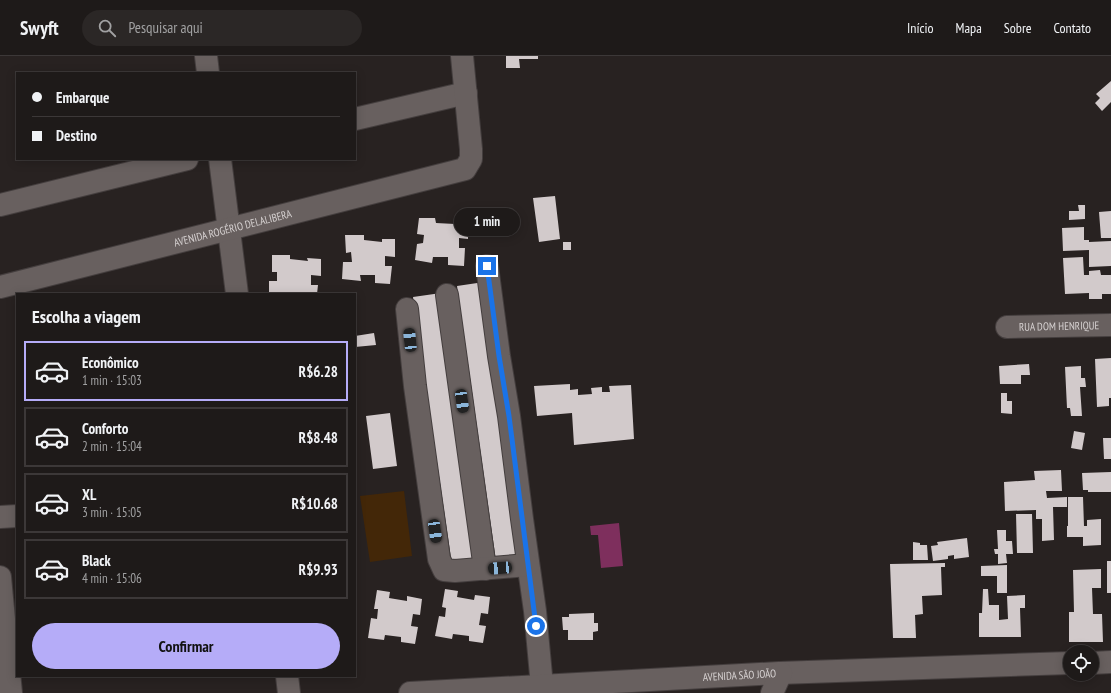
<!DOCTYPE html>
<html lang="pt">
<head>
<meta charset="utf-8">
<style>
	body { margin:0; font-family:"PT Sans Narrow",sans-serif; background:#2b2726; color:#f1f3f6; height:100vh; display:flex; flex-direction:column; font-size:15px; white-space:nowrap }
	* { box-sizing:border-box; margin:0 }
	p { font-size:13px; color:#a1a1a2 }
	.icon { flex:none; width:22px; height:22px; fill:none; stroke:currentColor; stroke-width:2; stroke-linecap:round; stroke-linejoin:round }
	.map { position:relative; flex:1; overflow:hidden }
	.side { position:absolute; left:16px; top:237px; width:340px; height:384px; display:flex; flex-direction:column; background:#1e1a19; border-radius:0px; box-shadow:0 2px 10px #0003,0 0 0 1px #3c3838 }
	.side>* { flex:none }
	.hud { position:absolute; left:16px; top:16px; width:340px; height:88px; border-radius:0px; box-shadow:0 2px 10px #0003,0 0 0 1px #3c3838; display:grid; align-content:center; height:88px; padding:0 16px; background:#1e1a19 }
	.buttons { position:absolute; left:1063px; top:589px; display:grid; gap:8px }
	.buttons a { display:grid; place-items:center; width:36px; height:36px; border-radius:50%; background:#1e1a19; box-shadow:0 2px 10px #0003,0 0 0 1px #3c3838; font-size:20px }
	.end { position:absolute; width:18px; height:18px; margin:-9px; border:5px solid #1a73e8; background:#fff; box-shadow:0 0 0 2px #fff }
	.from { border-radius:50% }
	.bubble { position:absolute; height:28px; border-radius:14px; background:#1e1a19; box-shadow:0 2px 10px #0003,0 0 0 1px #3c3838; font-size:13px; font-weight:600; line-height:28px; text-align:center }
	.car { position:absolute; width:12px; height:24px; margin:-12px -6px; border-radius:5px; box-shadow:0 0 3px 1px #0007; background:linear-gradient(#222 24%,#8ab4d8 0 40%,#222 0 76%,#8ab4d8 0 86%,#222 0) }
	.hud b { display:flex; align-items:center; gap:14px; height:38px; font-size:15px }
	.hud b+b { border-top:1px solid #3c3838 }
	.hud i { width:10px; height:10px; background:#f1f3f6 }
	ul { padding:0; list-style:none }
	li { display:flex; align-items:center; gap:12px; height:60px; margin:0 8px 6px; padding:0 8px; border:2px solid #3c3838; border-radius:0px }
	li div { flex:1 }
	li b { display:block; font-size:15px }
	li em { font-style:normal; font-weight:600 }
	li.current { border-color:#b5acf8 }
	li>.icon { width:36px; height:36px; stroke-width:1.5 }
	h2 { padding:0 16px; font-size:18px; line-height:48px }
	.cta { display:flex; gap:8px; margin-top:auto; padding:8px 16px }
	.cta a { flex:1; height:46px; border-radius:24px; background:#b5acf8; color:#111; font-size:16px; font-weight:600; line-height:46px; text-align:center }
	header { display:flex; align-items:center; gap:24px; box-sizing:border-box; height:56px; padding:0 20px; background:#1e1a19; border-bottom:1px solid #3c3838 }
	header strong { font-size:19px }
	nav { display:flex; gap:22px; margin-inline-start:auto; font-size:14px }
	.search { width:280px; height:36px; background:#2b2726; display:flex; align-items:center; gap:10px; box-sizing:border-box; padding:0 14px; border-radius:22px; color:#a1a1a2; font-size:15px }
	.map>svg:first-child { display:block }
	.green { fill:#432708 }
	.water { fill:#7e2f5d }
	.building { fill:#d2cacb }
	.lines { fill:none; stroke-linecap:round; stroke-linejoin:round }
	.minor-casing { stroke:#443e3e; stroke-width:24 }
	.minor { stroke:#68605f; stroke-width:22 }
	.route { stroke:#1a73e8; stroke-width:5 }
	.labels { text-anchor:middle; stroke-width:4; stroke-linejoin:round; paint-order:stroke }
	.street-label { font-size:11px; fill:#d6d1d1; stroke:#282221 }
</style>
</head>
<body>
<header>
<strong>Swyft</strong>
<div class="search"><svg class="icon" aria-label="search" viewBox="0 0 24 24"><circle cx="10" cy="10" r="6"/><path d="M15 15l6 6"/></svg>Pesquisar aqui</div>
<nav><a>Início</a><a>Mapa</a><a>Sobre</a><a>Contato</a></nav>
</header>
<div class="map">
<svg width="1111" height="637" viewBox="0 0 1111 637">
	<rect width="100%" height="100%" fill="#282221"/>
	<path class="green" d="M 404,435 L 412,500 L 370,506 L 360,440 Z"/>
	<path class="water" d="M 619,467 L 623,510 L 601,512 L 598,479 L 591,479 L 590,470 Z"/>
	<path class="building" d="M 506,0 L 538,0 L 538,3 L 519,3 L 520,12 L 506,12 Z
		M 1111,25 L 1111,46 L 1102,55 L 1095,47 L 1100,42 L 1096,38 Z
		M 555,140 L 560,183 L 539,186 L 533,142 Z
		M 1078,149 L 1085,149 L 1085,163 L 1069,164 L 1069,155 L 1079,155 Z
		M 1111,155 L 1111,182 L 1101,182 L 1099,156 Z
		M 419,162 L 435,162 L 436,167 L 455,168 L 455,163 L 468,166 L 468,183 L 459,182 L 459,192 L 465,192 L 464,210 L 448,209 L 448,201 L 433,201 L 432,207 L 415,204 L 417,188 L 423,187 L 424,179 L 417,178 Z
		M 1084,171 L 1084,184 L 1089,184 L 1089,186 L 1111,185 L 1111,210 L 1089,211 L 1089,194 L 1063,195 L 1062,172 Z
		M 345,179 L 364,179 L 364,184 L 382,186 L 382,183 L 395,183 L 395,201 L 385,200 L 385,210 L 392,210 L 390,228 L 375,227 L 375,219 L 360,219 L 361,225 L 342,223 L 343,206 L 352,206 L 351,196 L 346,197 Z
		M 563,186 L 571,186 L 571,194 L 563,194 Z
		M 272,199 L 290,199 L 290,203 L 308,205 L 307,202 L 321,203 L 321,220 L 311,219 L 311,229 L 318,229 L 317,238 L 269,238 L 269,225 L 277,225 L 277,216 L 272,216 Z
		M 1083,201 L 1084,219 L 1089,219 L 1089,215 L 1100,214 L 1101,219 L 1111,219 L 1111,238 L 1102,238 L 1102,243 L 1089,243 L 1089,237 L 1065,238 L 1063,202 Z
		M 484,226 L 523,502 L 496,505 L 457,230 Z
		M 441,237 L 479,504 L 452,509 L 413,241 Z
		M 374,277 L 376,289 L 355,291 L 355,280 Z
		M 1111,302 L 1111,342 L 1109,342 L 1109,350 L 1097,351 L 1095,303 Z
		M 1029,308 L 1030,319 L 1021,319 L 1021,328 L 1000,328 L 999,310 Z
		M 1081,310 L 1081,322 L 1085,322 L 1086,331 L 1080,331 L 1082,360 L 1071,360 L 1070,352 L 1067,352 L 1065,311 Z
		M 570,328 L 570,334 L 578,333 L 578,339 L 592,338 L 591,332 L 602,331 L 602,336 L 610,336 L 609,330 L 631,329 L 634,383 L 574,389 L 572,357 L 537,360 L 534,330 Z
		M 1001,337 L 1007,337 L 1007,345 L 1012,345 L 1012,358 L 1001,357 Z
		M 390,357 L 397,410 L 373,413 L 366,360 Z
		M 1074,375 L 1085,377 L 1082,394 L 1071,392 Z
		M 1103,382 L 1111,382 L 1111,403 L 1104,403 Z
		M 1061,414 L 1062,435 L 1046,435 L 1047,442 L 1067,441 L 1067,451 L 1053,451 L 1054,484 L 1042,485 L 1042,463 L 1036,463 L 1036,454 L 1005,455 L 1004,426 L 1035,424 L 1034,415 Z
		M 1111,416 L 1111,436 L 1088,436 L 1088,434 L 1083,434 L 1082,417 Z
		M 1068,441 L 1083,441 L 1084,470 L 1087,470 L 1087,464 L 1101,463 L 1101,489 L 1083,490 L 1083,481 L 1067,481 L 1067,470 L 1068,470 Z
		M 1016,458 L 1032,458 L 1033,497 L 1017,497 Z
		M 997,474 L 1006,474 L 1006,485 L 1012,485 L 1013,498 L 1006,498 L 1007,507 L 998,508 L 998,498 L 995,498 L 994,493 L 998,493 Z
		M 967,482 L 969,501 L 954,503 L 954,499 L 948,500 L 948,503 L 933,505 L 931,490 L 938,489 L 937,486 Z
		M 913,486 L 920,487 L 920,489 L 927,489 L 928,504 L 913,504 Z
		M 1107,505 L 1111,505 L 1111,537 L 1107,537 Z
		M 945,507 L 945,511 L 941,511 L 942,539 L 922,540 L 923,558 L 915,559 L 916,582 L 893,582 L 890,508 Z
		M 1007,509 L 1007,537 L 997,537 L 997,520 L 981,520 L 981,510 Z
		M 1101,513 L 1101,532 L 1092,532 L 1093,558 L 1102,558 L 1103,586 L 1069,586 L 1069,556 L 1074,556 L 1073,514 Z
		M 445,533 L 458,535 L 457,541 L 474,544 L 475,539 L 490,541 L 488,558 L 481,557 L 479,569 L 486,570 L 483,587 L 469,585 L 469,580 L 453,578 L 452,583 L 435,580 L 439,560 L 445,561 L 446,552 L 442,551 Z
		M 983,533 L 988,533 L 989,549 L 999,549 L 999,564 L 1008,563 L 1007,540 L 1025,539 L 1025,552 L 1020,552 L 1021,581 L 979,581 L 979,557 L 982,557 Z
		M 377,534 L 390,536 L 389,542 L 407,545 L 407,540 L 422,543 L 420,559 L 413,558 L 411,570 L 418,571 L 415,588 L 401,586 L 401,581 L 385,579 L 384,584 L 368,582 L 371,562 L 377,563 L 378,553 L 374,553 Z
		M 594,557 L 594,567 L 598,567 L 598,575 L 593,576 L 593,584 L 568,584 L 568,574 L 563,574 L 562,561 L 569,561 L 569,558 Z"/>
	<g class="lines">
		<g class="minor-casing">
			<g id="minor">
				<path d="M 206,0 L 208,17"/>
				<path d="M 355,63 L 466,37"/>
				<path d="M 220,103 L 237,238"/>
				<path d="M 0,149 L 187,103"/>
				<path d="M 487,210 L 499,300 L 509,360 L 522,463 L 535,555 L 542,630"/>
				<path id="s1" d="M 0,231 L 465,113 L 471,103 L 471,93 L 462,0"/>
				<path d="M 447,239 L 485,513"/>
				<path d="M 407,253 L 415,330 L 439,503 L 444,514 L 455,515 L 528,509"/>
				<path id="s2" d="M 1007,271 L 1111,269"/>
				<path d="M 0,461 L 17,460"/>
				<path d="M 0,521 L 11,637"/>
				<path d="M 1092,607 L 1111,606"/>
				<path d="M 287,620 L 289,637"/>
				<path id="s3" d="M 410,637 L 779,617 L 1070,607"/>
				<path d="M 772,637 L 781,617"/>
			</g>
		</g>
		<use href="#minor" class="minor"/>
	</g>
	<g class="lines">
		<path class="route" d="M 487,210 L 499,300 L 509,360 L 536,570"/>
	</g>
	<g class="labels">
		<g class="street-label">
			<text dy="4" stroke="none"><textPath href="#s1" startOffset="240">AVENIDA ROGÉRIO DELALIBERA</textPath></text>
			<text dy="4" stroke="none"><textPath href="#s2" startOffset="52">RUA DOM HENRIQUE</textPath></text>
			<text dy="4" stroke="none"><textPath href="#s3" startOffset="330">AVENIDA SÃO JOÃO</textPath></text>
		</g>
	</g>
</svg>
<div class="buttons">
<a><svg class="icon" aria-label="locate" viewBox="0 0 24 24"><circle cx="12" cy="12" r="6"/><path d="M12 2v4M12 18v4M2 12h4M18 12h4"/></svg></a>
</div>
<i class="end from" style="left:536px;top:570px"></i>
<i class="end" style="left:487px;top:210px"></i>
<div class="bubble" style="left:454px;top:152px;width:66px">1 min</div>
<i class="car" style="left:410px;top:284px;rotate:354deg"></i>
<i class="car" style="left:462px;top:345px;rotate:172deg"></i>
<i class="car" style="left:435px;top:475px;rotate:172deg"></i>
<i class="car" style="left:500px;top:512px;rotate:266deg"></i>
<div class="hud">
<b><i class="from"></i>Embarque</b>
<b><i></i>Destino</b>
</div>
<section class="side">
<h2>Escolha a viagem</h2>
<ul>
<li class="current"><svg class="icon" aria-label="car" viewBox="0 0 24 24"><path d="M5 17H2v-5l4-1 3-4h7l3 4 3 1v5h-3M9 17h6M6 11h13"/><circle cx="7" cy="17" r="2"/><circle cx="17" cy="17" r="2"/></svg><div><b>Econômico</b><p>1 min · 15:03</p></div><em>R$6.28</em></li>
<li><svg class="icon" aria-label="car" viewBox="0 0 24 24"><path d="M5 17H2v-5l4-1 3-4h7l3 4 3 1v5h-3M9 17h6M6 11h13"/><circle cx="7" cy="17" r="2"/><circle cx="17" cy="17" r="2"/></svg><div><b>Conforto</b><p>2 min · 15:04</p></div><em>R$8.48</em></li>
<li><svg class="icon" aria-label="car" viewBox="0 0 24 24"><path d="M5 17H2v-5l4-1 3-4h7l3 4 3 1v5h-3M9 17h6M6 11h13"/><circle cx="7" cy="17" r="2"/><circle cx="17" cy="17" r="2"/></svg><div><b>XL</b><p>3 min · 15:05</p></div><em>R$10.68</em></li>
<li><svg class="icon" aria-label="car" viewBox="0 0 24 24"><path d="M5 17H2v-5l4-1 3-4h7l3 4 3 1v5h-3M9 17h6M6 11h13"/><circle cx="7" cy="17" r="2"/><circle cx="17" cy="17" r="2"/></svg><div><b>Black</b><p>4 min · 15:06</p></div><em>R$9.93</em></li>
</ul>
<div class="cta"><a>Confirmar</a></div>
</section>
</div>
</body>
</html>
